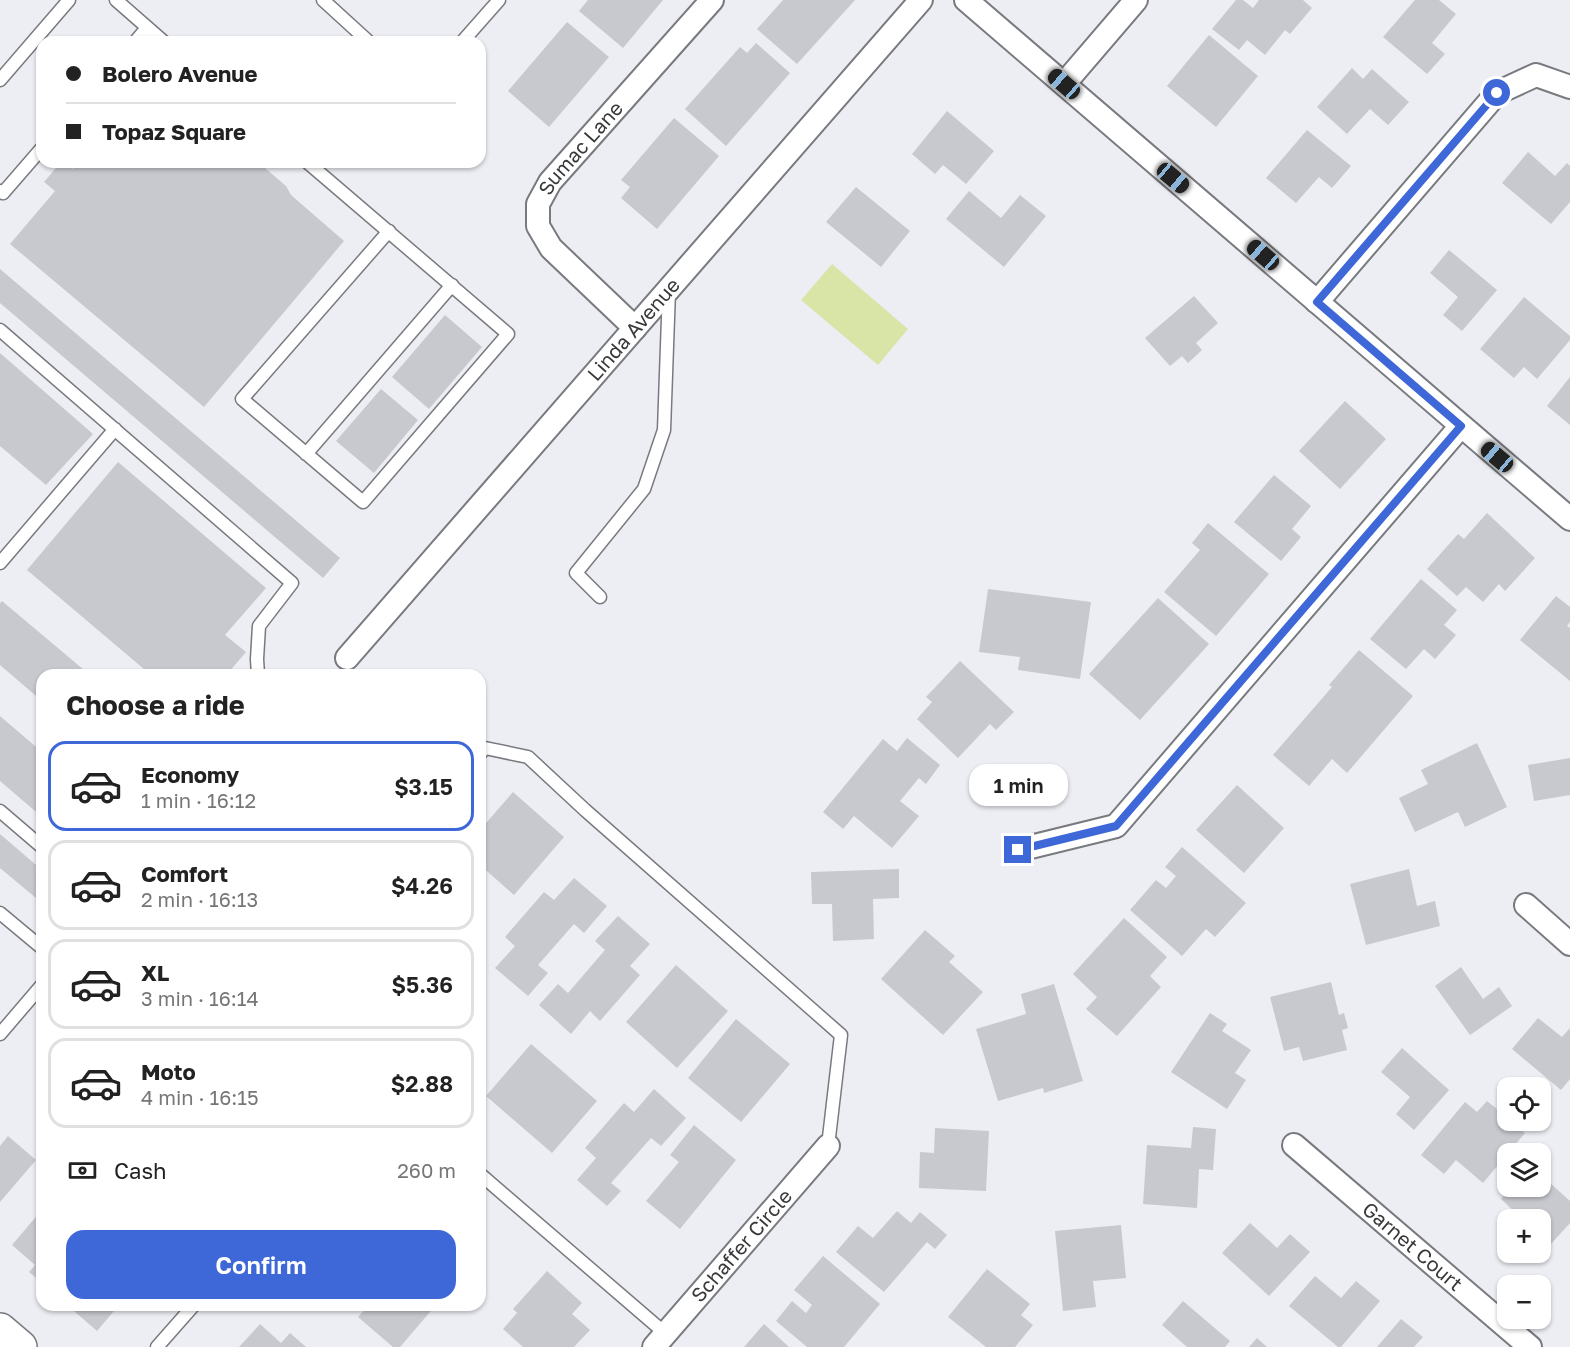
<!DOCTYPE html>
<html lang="en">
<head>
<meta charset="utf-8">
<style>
	body { margin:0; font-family:"Golos Text",sans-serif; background:#f6f6f6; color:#222; height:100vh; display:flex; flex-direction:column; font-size:22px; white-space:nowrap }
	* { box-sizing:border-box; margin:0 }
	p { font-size:20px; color:#767676 }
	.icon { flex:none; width:33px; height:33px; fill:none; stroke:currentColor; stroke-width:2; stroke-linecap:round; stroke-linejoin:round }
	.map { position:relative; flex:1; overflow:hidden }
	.side { position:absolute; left:36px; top:669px; width:450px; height:642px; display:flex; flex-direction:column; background:#fff; border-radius:18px; box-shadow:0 2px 4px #0004 }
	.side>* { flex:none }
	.top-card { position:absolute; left:36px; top:36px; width:450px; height:132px; border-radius:18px; box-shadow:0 2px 4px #0004; display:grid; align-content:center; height:132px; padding:0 30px; background:#fff }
	.fabs { position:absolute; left:1497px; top:1077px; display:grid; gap:12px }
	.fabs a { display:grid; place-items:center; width:54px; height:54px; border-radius:12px; background:#fff; box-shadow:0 2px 4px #0004; font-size:30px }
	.end { position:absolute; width:27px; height:27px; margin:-14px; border:8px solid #3e67d8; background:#fff; box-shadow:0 0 0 3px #fff }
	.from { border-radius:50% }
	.bubble { position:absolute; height:42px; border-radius:18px; background:#fff; box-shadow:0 2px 4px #0004; font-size:20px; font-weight:600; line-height:42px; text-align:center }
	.car { position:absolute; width:18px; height:36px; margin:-18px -9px; border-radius:8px; box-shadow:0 0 4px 2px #0007; background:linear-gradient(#222 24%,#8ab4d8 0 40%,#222 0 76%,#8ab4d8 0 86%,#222 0) }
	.top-card b { display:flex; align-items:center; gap:21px; height:57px; font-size:22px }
	.top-card b+b { border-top:2px solid #e0e0e0 }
	.top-card i { width:15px; height:15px; background:#222 }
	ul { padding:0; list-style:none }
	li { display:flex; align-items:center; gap:18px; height:90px; margin:0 12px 9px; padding:0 18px; border:3px solid #e0e0e0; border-radius:18px }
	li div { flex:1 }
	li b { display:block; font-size:22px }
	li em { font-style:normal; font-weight:600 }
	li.current { border-color:#3e67d8 }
	li>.icon { width:54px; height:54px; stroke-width:1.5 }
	h2 { padding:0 30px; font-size:27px; line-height:72px }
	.pay { display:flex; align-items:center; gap:15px; height:66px; padding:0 30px; font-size:22px }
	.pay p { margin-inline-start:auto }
	.button { display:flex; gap:12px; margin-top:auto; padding:12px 30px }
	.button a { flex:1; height:69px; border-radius:18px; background:#3e67d8; color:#fff; font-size:24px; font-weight:600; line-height:69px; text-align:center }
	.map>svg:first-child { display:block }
	.green { fill:#d9e4a7 }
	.building { fill:#c7c9ce }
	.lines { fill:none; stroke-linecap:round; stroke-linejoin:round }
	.service-casing { stroke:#787a7f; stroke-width:15 }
	.minor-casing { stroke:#787a7f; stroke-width:26 }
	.secondary-casing { stroke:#787a7f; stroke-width:36 }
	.service { stroke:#fff; stroke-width:12 }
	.minor { stroke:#fff; stroke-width:22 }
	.secondary { stroke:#fff; stroke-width:33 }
	.route { stroke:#3e67d8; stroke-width:8 }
	.labels { text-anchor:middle; stroke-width:5; stroke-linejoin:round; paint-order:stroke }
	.street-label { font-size:20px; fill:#38393b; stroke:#fff }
</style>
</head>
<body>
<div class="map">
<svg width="1570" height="1347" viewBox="0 0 1570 1347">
	<rect width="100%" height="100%" fill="#eceef4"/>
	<path class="green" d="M 832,264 L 908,329 L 878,365 L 801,300 Z"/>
	<path class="building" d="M 588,0 L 663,0 L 623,48 L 579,11 Z
		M 783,0 L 855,0 L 797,64 L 757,29 Z
		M 1236,0 L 1243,0 L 1253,8 L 1259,0 L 1303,0 L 1312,8 L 1290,34 L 1285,30 L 1265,55 L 1247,40 L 1239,50 L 1212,29 Z
		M 1415,0 L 1439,0 L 1456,14 L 1432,43 L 1445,54 L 1427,74 L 1383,37 Z
		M 567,22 L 609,57 L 549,127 L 508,91 Z
		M 1209,35 L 1258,76 L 1216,127 L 1167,86 Z
		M 756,43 L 790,73 L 726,146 L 685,109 L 740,47 L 747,53 Z
		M 1352,68 L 1363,79 L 1372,69 L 1409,102 L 1388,125 L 1370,109 L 1347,134 L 1317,107 Z
		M 947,111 L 994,151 L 966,184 L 943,165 L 935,174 L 912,154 Z
		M 674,118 L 719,156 L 657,229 L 621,198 L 630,187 L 621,180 Z
		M 1307,130 L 1351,166 L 1332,188 L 1319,177 L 1296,203 L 1266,178 Z
		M 1528,152 L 1555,176 L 1567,163 L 1570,166 L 1570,202 L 1551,224 L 1502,183 Z
		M 61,162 L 65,162 L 73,169 L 79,162 L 258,162 L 286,186 L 291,195 L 344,241 L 204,407 L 10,244 L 55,191 L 44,182 Z
		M 856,187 L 910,231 L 881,267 L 826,222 Z
		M 969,191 L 1001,218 L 1020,195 L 1046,216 L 1004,267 L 946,219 Z
		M 1449,250 L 1497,290 L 1462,331 L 1443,315 L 1458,297 L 1430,273 Z
		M 0,269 L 340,558 L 323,578 L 0,303 Z
		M 1194,296 L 1218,323 L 1196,343 L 1202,350 L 1188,363 L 1182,356 L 1170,366 L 1145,338 Z
		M 1524,297 L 1570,336 L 1570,340 L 1537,379 L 1524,367 L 1514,378 L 1480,349 Z
		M 445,315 L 482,347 L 429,409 L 392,377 Z
		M 0,353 L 93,434 L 46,485 L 0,446 Z
		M 1570,377 L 1570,425 L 1547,406 Z
		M 381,389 L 418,420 L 374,473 L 336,441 Z
		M 1345,401 L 1386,439 L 1340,489 L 1299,451 Z
		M 118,462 L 266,588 L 225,635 L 246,652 L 229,672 L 232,675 L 151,675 L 27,570 Z
		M 1274,475 L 1311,506 L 1292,529 L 1301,537 L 1281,561 L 1234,522 Z
		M 1487,513 L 1535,558 L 1505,591 L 1499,584 L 1483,602 L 1466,587 L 1457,596 L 1427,569 L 1458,534 L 1464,539 Z
		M 1208,523 L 1269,574 L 1216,636 L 1164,592 L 1200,550 L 1192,543 Z
		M 1421,579 L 1457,610 L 1444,625 L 1456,635 L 1435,659 L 1424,649 L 1406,669 L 1370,639 Z
		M 988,589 L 1091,602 L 1080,679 L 1018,670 L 1020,657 L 979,652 Z
		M 1556,596 L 1570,607 L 1570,622 L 1567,626 L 1570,628 L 1570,681 L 1520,640 Z
		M 1158,598 L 1209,644 L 1140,720 L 1089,674 Z
		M 2,601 L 90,675 L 42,675 L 42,701 L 0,665 L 0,603 Z
		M 1359,650 L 1413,696 L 1347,773 L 1332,759 L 1309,786 L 1273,755 L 1332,687 L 1329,685 Z
		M 960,661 L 1014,712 L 996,730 L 990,724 L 958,758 L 917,719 L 932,702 L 926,697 Z
		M 0,716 L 42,752 L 42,817 L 0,781 Z
		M 907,738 L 940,765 L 926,784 L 919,778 L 900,801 L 919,816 L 892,848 L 854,816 L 843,829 L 823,812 L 883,739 L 897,751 Z
		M 1477,743 L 1507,807 L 1465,827 L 1458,812 L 1415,832 L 1399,798 L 1428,784 L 1421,770 Z
		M 1570,758 L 1570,795 L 1534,801 L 1528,765 Z
		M 1237,785 L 1284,828 L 1244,873 L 1196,830 Z
		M 513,792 L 564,837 L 514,895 L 480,865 L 480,830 Z
		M 0,834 L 42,870 L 42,903 L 0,868 Z
		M 1182,847 L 1246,903 L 1215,937 L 1206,929 L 1182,956 L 1130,910 L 1156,880 L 1166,888 L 1176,876 L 1165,867 Z
		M 899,869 L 899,898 L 873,899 L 874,939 L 833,941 L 832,904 L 812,904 L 811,872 Z
		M 1409,869 L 1417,906 L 1435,901 L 1440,926 L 1366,945 L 1350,884 Z
		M 574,878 L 607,906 L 584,933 L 574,924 L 538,965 L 548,973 L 528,996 L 495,968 L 515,946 L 505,937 L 544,892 L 554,900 Z
		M 618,916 L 650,944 L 630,966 L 640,975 L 600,1021 L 590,1011 L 571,1034 L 539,1005 L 558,984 L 568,993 L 605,950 L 595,941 Z
		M 1124,918 L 1167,957 L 1150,976 L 1161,987 L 1117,1036 L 1086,1009 L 1097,997 L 1073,974 Z
		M 480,929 L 486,935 L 480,942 Z
		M 925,930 L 955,956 L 949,962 L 983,992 L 943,1035 L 881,979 Z
		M 676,965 L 728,1011 L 677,1068 L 626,1022 Z
		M 1461,967 L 1483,999 L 1499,987 L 1512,1006 L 1470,1035 L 1435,986 Z
		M 1331,982 L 1339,1015 L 1344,1013 L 1348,1028 L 1342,1030 L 1347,1050 L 1303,1061 L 1299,1047 L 1284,1051 L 1270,997 Z
		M 1054,984 L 1083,1081 L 1044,1093 L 1043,1088 L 998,1101 L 976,1029 L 1026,1014 L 1021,994 Z
		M 1210,1013 L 1227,1024 L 1222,1031 L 1251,1050 L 1235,1073 L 1246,1080 L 1227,1109 L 1171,1072 Z
		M 1538,1018 L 1562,1037 L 1570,1028 L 1570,1079 L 1561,1090 L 1512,1049 Z
		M 736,1019 L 790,1064 L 741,1122 L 688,1078 Z
		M 531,1044 L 597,1101 L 552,1153 L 486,1096 Z
		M 1402,1048 L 1449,1090 L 1414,1130 L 1396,1114 L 1410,1097 L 1381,1072 Z
		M 654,1089 L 686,1118 L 661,1146 L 651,1138 L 611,1183 L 621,1191 L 607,1206 L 577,1180 L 596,1158 L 585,1148 L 624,1103 L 634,1112 Z
		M 1487,1101 L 1508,1118 L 1508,1120 L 1510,1120 L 1525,1133 L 1483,1183 L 1456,1160 L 1444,1174 L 1421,1155 L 1465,1102 L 1477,1112 Z
		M 694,1125 L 736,1160 L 680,1229 L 646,1201 L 679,1162 L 670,1155 Z
		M 1193,1127 L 1216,1129 L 1213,1170 L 1199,1169 L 1197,1208 L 1143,1204 L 1147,1145 L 1191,1148 Z
		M 935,1128 L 989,1131 L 986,1191 L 919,1188 L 920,1152 L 934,1153 Z
		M 8,1136 L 36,1160 L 0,1202 L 0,1146 Z
		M 1540,1174 L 1570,1201 L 1570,1223 L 1550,1245 L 1540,1236 L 1540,1220 L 1523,1220 L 1501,1199 L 1513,1186 L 1540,1186 Z
		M 897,1211 L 911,1223 L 920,1212 L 947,1235 L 935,1249 L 927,1242 L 884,1292 L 836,1252 L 858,1226 L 873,1238 Z
		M 40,1212 L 42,1213 L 42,1283 L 29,1272 L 35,1265 L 12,1245 Z
		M 1250,1223 L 1277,1248 L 1290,1234 L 1310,1252 L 1269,1296 L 1222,1253 Z
		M 1121,1225 L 1126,1278 L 1093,1281 L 1096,1307 L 1063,1311 L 1055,1231 Z
		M 823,1256 L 880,1304 L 844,1347 L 807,1347 L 776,1321 L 792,1301 L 806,1313 L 812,1305 L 794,1290 Z
		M 987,1269 L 1030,1304 L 1021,1315 L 1033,1325 L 1015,1347 L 986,1347 L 948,1317 Z
		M 547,1271 L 582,1303 L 572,1314 L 590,1330 L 574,1347 L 523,1347 L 503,1329 L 517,1313 L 513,1309 Z
		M 1315,1276 L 1341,1298 L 1356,1281 L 1380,1301 L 1341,1347 L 1338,1347 L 1289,1306 Z
		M 1183,1301 L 1230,1341 L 1225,1347 L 1187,1347 L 1162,1325 Z
		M 67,1305 L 119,1305 L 97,1331 Z
		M 369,1305 L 436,1305 L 400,1347 L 393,1347 L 358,1317 Z
		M 1401,1319 L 1423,1337 L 1414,1347 L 1377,1347 Z
		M 260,1324 L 281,1343 L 290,1333 L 306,1347 L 239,1347 Z
		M 764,1324 L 789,1347 L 744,1347 Z
		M 1257,1338 L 1267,1347 L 1249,1347 Z"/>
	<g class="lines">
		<g class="service-casing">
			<path id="service" d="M 116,0 L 164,42
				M 323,0 L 369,42
				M 135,42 L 147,28
				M 462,42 L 499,0
				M 0,80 L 69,0
				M 307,162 L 508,334 L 363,502 L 242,399 L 389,231
				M 0,191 L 3,193 L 42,148
				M 0,330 L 292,583 L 259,626 L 257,659 L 258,675
				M 306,454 L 452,285
				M 0,563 L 115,429
				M 600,597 L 576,573 L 644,489 L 664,430 L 669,290
				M 480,754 L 485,748 L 528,757 L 585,810 L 841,1035 L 828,1146
				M 0,811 L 42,847
				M 0,913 L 42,948
				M 0,1034 L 42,985
				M 480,1174 L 666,1334
				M 157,1347 L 194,1305"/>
		</g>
		<g class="minor-casing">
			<g id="minor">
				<path d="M 966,0 L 1570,519"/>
				<path d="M 1064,84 L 1136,0"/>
				<path d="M 1317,302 L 1497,93 L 1536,75 L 1570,87"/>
				<path id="s1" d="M 635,328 L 551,248 L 538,226 L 538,204 L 550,182 L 712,0"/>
				<path id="s2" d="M 347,658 L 921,0"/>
				<path d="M 1018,850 L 1116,826 L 1461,426"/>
				<path d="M 1526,905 L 1570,944"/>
				<path id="s3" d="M 1294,1145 L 1530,1347"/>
				<path id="s4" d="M 654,1347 L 828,1146"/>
			</g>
		</g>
		<g class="secondary-casing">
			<path id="secondary" d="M 0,1330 L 20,1347"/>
		</g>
		<use href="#service" class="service"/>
		<use href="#minor" class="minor"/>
		<use href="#secondary" class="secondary"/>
	</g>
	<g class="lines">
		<path class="route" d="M 1018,850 L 1116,826 L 1461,426 L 1317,302 L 1497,93"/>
	</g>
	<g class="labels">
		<g class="street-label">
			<text dy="7" stroke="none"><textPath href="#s1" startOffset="234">Sumac Lane</textPath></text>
			<text dy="7" stroke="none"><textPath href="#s2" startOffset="436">Linda Avenue</textPath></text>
			<text dy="7" stroke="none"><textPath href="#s3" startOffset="156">Garnet Court</textPath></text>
			<text dy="7" stroke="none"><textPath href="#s4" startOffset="134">Schaffer Circle</textPath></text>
		</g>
	</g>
</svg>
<div class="fabs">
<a><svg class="icon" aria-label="locate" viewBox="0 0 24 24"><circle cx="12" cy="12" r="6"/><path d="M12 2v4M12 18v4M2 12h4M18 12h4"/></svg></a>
<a><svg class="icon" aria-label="layers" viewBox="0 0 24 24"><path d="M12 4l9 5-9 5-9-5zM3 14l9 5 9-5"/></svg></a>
<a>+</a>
<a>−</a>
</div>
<i class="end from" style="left:1497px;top:93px"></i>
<i class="end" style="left:1018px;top:850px"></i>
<div class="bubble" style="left:969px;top:764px;width:99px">1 min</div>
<i class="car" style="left:1064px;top:84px;rotate:311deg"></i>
<i class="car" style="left:1173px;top:178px;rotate:130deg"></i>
<i class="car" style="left:1263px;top:255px;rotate:311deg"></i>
<i class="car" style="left:1497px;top:457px;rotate:310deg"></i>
<div class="top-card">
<b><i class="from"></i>Bolero Avenue</b>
<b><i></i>Topaz Square</b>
</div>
<section class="side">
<h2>Choose a ride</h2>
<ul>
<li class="current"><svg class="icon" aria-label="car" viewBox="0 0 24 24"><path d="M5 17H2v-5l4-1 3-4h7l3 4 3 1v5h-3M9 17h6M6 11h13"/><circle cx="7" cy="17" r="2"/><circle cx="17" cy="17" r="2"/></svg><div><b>Economy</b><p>1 min · 16:12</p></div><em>$3.15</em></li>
<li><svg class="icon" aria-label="car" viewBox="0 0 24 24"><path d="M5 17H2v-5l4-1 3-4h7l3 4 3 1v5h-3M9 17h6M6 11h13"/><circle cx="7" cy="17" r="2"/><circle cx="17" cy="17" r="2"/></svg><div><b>Comfort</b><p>2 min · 16:13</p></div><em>$4.26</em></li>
<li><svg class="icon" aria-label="car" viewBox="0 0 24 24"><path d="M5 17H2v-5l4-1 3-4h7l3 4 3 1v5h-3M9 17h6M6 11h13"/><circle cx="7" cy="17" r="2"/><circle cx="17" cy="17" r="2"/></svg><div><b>XL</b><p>3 min · 16:14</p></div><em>$5.36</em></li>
<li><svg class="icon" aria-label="car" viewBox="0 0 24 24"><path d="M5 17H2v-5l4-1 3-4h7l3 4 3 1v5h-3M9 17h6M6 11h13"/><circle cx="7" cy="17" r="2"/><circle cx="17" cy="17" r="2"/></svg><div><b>Moto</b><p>4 min · 16:15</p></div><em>$2.88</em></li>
</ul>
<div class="pay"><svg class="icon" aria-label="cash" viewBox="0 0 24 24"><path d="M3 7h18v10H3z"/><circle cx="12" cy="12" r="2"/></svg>Cash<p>260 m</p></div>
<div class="button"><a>Confirm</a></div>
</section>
</div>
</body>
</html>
